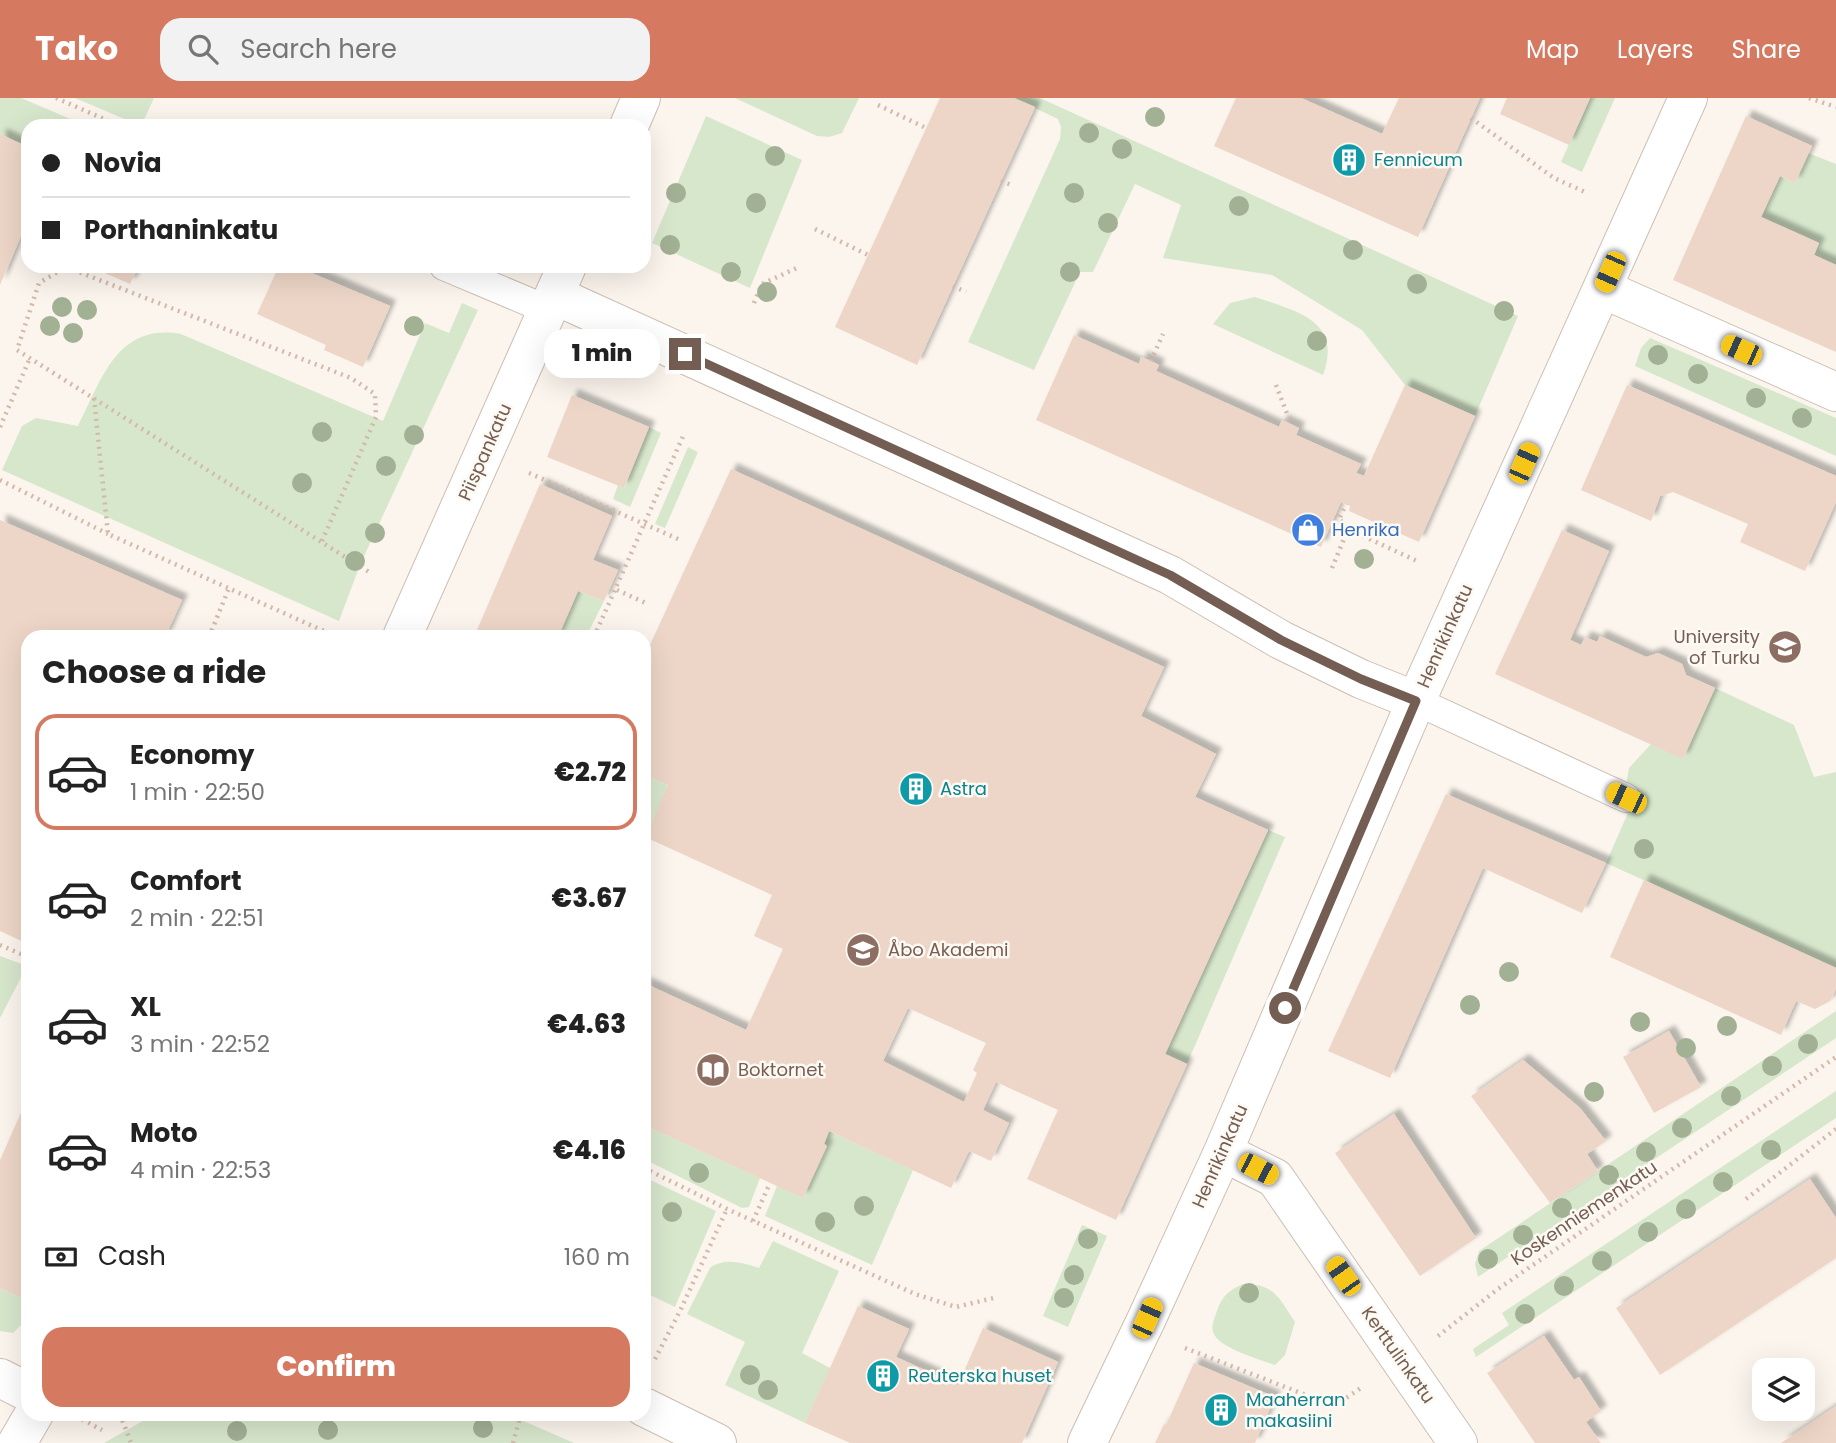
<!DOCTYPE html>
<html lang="en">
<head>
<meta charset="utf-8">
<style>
	body { margin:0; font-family:Poppins,sans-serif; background:#f2f2f2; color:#222; height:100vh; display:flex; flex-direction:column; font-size:26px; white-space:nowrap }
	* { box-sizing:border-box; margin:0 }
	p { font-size:23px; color:#767676 }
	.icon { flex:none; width:38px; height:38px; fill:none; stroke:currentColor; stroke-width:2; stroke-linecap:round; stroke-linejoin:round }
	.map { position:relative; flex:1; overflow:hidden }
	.drawer { position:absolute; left:21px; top:532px; width:630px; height:791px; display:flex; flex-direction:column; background:#fff; border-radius:21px; box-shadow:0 7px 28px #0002 }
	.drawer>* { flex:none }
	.banner { position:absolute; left:21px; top:21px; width:630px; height:154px; border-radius:21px; box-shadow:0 7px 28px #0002; display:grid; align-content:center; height:154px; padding:0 21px; background:#fff }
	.tools { position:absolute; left:1752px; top:1260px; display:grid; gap:14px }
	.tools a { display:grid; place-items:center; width:63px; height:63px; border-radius:14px; background:#fff; box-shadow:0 7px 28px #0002; font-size:35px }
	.end { position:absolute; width:32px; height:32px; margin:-16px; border:9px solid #745d52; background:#fff; box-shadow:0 0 0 4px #fff }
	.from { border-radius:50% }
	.bubble { position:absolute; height:49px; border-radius:21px; background:#fff; box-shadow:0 7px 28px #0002; font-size:23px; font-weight:800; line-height:49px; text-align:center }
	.car { position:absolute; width:21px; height:42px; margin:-21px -10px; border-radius:9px; box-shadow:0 0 5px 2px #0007; background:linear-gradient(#f5c518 24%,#345 0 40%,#f5c518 0 76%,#345 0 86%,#f5c518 0) }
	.banner b { display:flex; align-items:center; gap:24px; height:66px; font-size:26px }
	.banner b+b { border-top:2px solid #e0e0e0 }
	.banner i { width:18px; height:18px; background:#222 }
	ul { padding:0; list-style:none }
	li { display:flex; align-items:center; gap:21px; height:116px; margin:0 14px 10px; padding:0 7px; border:4px solid transparent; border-radius:21px }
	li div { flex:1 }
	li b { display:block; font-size:26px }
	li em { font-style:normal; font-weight:800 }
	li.current { border-color:#d57961 }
	li>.icon { width:63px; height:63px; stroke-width:1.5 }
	h2 { padding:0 21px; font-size:32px; line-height:84px }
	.pay { display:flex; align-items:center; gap:18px; height:77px; padding:0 21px; font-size:26px }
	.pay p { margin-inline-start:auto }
	.button { display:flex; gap:14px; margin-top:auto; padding:14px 21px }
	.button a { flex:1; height:80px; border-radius:21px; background:#d57961; color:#fff; font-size:28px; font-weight:800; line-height:80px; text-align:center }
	header { display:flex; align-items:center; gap:42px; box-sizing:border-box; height:98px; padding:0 35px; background:#d57961; color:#fff }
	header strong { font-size:33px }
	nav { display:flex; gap:38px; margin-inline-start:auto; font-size:24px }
	.search { width:490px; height:63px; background:#f2f2f2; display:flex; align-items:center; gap:18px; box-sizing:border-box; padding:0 24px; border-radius:21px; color:#767676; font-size:26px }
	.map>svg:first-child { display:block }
	.green { fill:#d7e7cc }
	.building { fill:#edd6c7; fill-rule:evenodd; filter:url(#shadow) }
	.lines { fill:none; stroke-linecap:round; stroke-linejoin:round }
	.service-casing { stroke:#ccbeb3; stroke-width:30 }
	.minor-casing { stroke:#ccbeb3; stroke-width:40 }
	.path { stroke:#d2b9aa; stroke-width:4.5; stroke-dasharray:2 5; stroke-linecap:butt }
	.service { stroke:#fff; stroke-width:28 }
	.minor { stroke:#fff; stroke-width:38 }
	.tree { fill:#a2b094 }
	.route { stroke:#745d52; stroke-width:9 }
	.labels { text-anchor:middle; stroke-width:5; stroke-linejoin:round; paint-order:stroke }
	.culture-label { font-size:18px; fill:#0d838f; stroke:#fdf9f3; text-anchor:start }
	.street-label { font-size:18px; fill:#745d52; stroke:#fdf9f3 }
	.shop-label { font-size:18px; fill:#366cbe; stroke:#fdf9f3; text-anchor:start }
	.education-label { font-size:18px; fill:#785e54; stroke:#fdf9f3; text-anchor:start }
</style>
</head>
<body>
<header>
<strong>Tako</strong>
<div class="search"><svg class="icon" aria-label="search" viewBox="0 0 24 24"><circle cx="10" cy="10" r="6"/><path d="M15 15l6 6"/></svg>Search here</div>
<nav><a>Map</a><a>Layers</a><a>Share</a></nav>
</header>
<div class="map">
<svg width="1836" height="1345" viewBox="0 0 1836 1345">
	<defs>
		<filter id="shadow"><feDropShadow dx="6" dy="-6" stdDeviation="2" flood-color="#0004"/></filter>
	</defs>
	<rect width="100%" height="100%" fill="#fbf5ed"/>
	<path class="green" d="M 0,0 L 21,0 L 87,28 L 28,28 L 28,49 L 0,36 Z
		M 75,0 L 154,0 L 141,28 Z
		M 735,0 L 859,0 L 842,35 L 829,39 L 817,38 Z
		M 1014,0 L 1040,0 L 1518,218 L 1475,318 L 1405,287 L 1362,232 L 1272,177 L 1163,160 L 1181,107 L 1135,86 L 1093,174 L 1080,174 L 1034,272 L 968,244 L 1060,41 L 1061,29 L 1058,21 Z
		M 1590,0 L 1615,0 L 1582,74 L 1561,64 Z
		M 706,18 L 802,62 L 750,190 L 652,145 Z
		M 1808,55 L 1836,66 L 1836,167 L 1814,157 L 1819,145 L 1761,119 L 1780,78 L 1795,85 Z
		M 1255,199 C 1296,213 1343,222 1323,277 L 1213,226 L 1230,205 Z
		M 462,205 L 478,212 L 360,467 L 339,523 L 2,372 L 22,328 L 36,320 L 78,328 C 102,281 117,225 181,236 L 383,323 L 425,225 L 449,235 Z
		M 1650,240 L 1836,320 L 1836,358 L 1635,268 L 1641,250 Z
		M 649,329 L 661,335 L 630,409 L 613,401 L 618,387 L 624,390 Z
		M 688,349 L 698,354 L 665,430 L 655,426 Z
		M 578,493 L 604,503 L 586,539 L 558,539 Z
		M 1715,590 L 1794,627 L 1814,679 L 1836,674 L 1836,870 L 1606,765 L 1634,701 L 1626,687 L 1629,670 L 1651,646 L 1683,660 Z
		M 644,677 L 668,687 L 645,739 L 644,739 Z
		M 1268,732 L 1285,739 L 1187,966 L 1165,956 Z
		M 0,858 L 27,868 L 0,920 Z
		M 1836,913 L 1836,940 L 1478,1179 L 1475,1166 L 1479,1153 Z
		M 1836,993 L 1836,1020 L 1476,1259 L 1473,1251 L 1509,1227 L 1502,1215 Z
		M 644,1027 L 760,1080 L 749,1109 L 742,1110 L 644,1061 Z
		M 829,1033 L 913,1072 L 872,1167 L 765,1118 L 777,1088 L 803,1099 Z
		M 644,1079 L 716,1113 L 675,1209 L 644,1194 Z
		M 1082,1127 L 1107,1138 L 1068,1229 L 1043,1218 Z
		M 773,1143 L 839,1173 L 802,1255 L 830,1270 L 805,1325 L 725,1287 L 745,1244 L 687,1216 L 710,1170 C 725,1159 743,1165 759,1170 Z
		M 1243,1186 C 1275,1186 1278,1199 1295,1224 L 1285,1257 L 1275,1267 C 1259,1261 1218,1250 1213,1234 C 1211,1227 1215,1219 1217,1213 C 1222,1198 1229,1192 1243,1186 Z
		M 0,1190 L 28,1203 L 28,1220 L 13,1235 L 0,1233 Z
		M 155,1316 L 500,1316 L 519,1321 L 574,1345 L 104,1345 Z"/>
	<path class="building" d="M 940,0 L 1014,0 L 1035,9 L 917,267 L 835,229 Z
		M 1236,0 L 1301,0 L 1382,36 L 1399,0 L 1480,0 L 1418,139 L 1214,48 Z
		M 1507,0 L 1590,0 L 1569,47 L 1500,16 Z
		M 1746,18 L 1812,48 L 1795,85 L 1780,78 L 1761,119 L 1819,145 L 1814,157 L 1836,167 L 1836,254 L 1673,182 Z
		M 0,36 L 28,49 L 28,141 L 21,138 L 0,187 Z
		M 89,168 L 139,168 L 130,186 Z
		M 279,168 L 295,168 L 390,208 L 363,269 L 324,252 L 326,247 L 257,216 Z
		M 1074,237 L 1139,266 L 1141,259 L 1151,263 L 1159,267 L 1156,273 L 1279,329 L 1282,322 L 1299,330 L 1296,337 L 1361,366 L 1356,375 L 1364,378 L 1405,287 L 1475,318 L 1419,444 L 1349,413 L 1350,408 L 1341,404 L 1321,449 L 1036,322 Z
		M 1627,287 L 1836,378 L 1836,404 L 1805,473 L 1740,444 L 1748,426 L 1673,394 L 1660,398 L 1651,423 L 1581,392 Z
		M 572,297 L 649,329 L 624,390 L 547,359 Z
		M 731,371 L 1164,569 L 1141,618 L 1216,656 L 1195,699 L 1268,732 L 1165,956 L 1187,966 L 1116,1122 L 1027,1081 L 1058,1012 L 996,984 L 983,1012 L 1009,1025 L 991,1063 L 969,1053 L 951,1090 L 829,1033 L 824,1046 L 827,1048 L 803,1100 L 644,1027 L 644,885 L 746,932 L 783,851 L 754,838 L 772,797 L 645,739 L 668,687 L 644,677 L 644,560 ZM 908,910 L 986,945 L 973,972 L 977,975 L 964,1004 L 883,963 Z
		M 540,386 L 612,418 L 593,462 L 618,472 L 604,503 L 578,493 L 558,539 L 474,539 Z
		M 0,422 L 182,502 L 165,539 L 28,539 L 28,846 L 0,833 Z
		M 1562,432 L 1609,453 L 1570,542 L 1581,547 L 1585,539 L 1597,544 L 1600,538 L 1646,559 L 1658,555 L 1682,566 L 1686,577 L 1715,590 L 1683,661 L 1495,576 Z
		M 1446,696 L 1606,765 L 1582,815 L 1483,770 L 1390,980 L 1328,953 Z
		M 1644,782 L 1836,870 L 1836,891 L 1830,903 L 1815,911 L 1796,903 L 1781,937 L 1610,859 Z
		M 1669,933 L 1701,989 L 1654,1015 L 1623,959 Z
		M 1523,962 L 1580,1010 L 1606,1043 L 1587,1056 L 1598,1073 L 1550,1105 L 1471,998 Z
		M 28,999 L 28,1203 L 0,1190 L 0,1062 Z
		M 1394,1016 L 1476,1140 L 1420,1178 L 1335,1055 Z
		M 1810,1081 L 1836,1120 L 1836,1160 L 1660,1277 L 1616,1210 Z
		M 858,1208 L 909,1231 L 896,1259 L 958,1287 L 983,1230 L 1058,1264 L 1022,1345 L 850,1345 L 805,1325 Z
		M 1544,1238 L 1574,1282 L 1579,1279 L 1601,1313 L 1586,1324 L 1601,1345 L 1535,1345 L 1487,1275 Z
		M 1194,1265 L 1275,1299 L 1255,1345 L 1155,1345 L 1164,1326 L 1166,1327 Z
		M 1836,1308 L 1836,1345 L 1781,1345 Z"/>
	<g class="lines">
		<g class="service-casing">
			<path id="service" d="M 444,168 L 548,212
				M 1416,603 L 1626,700"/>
		</g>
		<g class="minor-casing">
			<path id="minor" d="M 629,28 L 641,0
				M 1603,191 L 1836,294
				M 554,197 L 1170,477 L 1281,542 L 1361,581 L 1416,603
				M 402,539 L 567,168
				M 1223,1054 L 1275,1080 L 1458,1345
				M 0,1280 L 28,1294
				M 644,1309 L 717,1345
				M 17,1345 L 34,1316
				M 1087,1345 L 1147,1220 L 1223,1054 L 1416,603 L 1688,0"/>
		</g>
		<path class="path" d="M 56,0 L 120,28
			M 1809,0 L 1836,9
			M 878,7 L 926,30
			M 1471,20 L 1554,80 L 1585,94
			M 1001,83 L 1014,88
			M 815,131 L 868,157
			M 953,188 L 966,194
			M 754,205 L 762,186 L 799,169
			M 1151,263 L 1163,236
			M 1276,287 L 1291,326
			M 94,300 L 108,436 L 337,539
			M 0,329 L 30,260
			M 529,375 L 678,441
			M 0,382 L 108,436
			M 1336,417 L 1348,431 L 1417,463
			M 1340,419 L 1346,406
			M 322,443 L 376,319 L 375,296 L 351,280 L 66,169 L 39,185 L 17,252 L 369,474
			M 1332,470 L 1348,431
			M 617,492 L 648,506
			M 209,539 L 229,490
			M 594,539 L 684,336
			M 0,847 L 28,859
			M 644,1070 L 727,1111 L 915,1196 L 956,1209 L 998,1199
			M 1746,1101 L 1836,1031
			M 753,1123 L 770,1085
			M 1438,1238 L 1498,1191 L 1836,959
			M 1185,1250 L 1334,1308 L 1364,1288
			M 655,1261 L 680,1213 L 727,1111
			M 120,1316 L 131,1345
			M 76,1318 L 102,1332
			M 513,1345 L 521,1316"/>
		<use href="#service" class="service"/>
		<use href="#minor" class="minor"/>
	</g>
	<g class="tree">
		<circle cx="1155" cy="19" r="10"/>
		<circle cx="1089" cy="35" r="10"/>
		<circle cx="1122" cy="51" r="10"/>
		<circle cx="775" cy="58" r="10"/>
		<circle cx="676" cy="95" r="10"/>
		<circle cx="1074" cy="95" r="10"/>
		<circle cx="756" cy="105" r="10"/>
		<circle cx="1239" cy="108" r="10"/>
		<circle cx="1108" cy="125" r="10"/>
		<circle cx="670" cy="147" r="10"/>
		<circle cx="1353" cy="152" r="10"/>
		<circle cx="731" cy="174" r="10"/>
		<circle cx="1070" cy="174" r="10"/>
		<circle cx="1417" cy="186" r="10"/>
		<circle cx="767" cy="194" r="10"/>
		<circle cx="62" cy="209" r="10"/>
		<circle cx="87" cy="212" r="10"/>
		<circle cx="1504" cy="213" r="10"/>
		<circle cx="50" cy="228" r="10"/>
		<circle cx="414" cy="228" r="10"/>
		<circle cx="73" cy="235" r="10"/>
		<circle cx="1317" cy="243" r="10"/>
		<circle cx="1658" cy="257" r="10"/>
		<circle cx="1698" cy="276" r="10"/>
		<circle cx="1756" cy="300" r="10"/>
		<circle cx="1802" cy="320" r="10"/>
		<circle cx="322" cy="334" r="10"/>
		<circle cx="414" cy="337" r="10"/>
		<circle cx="386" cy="368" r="10"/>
		<circle cx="302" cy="385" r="10"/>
		<circle cx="375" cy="435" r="10"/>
		<circle cx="1364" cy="461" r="10"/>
		<circle cx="355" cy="463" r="10"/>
		<circle cx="1644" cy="751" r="10"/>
		<circle cx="1509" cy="874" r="10"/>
		<circle cx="1470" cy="907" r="10"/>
		<circle cx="1640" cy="924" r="10"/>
		<circle cx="1727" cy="928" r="10"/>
		<circle cx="1808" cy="946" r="10"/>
		<circle cx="1686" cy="950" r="10"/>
		<circle cx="1772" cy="968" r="10"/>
		<circle cx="1594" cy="994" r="10"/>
		<circle cx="1731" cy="998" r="10"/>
		<circle cx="1682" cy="1030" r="10"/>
		<circle cx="1771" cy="1052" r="10"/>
		<circle cx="1646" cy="1054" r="10"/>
		<circle cx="699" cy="1075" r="10"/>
		<circle cx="1609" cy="1077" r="10"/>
		<circle cx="1723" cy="1084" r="10"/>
		<circle cx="864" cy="1108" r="10"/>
		<circle cx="1562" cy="1110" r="10"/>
		<circle cx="1686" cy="1111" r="10"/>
		<circle cx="672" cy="1114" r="10"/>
		<circle cx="825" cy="1124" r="10"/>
		<circle cx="1648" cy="1134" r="10"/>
		<circle cx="1523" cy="1137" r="10"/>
		<circle cx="1088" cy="1141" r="10"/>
		<circle cx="1488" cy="1161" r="10"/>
		<circle cx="1602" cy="1163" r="10"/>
		<circle cx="1074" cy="1177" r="10"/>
		<circle cx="1564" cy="1188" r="10"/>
		<circle cx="1249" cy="1195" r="10"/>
		<circle cx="1064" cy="1200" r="10"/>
		<circle cx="1525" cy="1216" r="10"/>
		<circle cx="750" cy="1277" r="10"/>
		<circle cx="768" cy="1292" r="10"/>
		<circle cx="483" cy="1330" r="10"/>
		<circle cx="328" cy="1332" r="10"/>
		<circle cx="237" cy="1333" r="10"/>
	</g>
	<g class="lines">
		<path class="route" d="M 685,256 L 1170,477 L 1281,542 L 1361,581 L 1416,603 L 1285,910"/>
	</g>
	<defs>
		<g id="building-disc" transform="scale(1.75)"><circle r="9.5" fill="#0f9aa8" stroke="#fdf9f3"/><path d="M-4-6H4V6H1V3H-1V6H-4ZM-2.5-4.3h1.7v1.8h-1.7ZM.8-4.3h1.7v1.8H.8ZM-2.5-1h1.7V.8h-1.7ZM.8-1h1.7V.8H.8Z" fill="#fff"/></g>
		<g id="shop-disc" transform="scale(1.75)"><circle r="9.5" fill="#3f7fe0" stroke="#fdf9f3"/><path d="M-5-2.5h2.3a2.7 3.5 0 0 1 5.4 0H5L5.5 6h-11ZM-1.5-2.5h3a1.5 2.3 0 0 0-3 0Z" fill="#fff"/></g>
		<g id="university-disc" transform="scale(1.75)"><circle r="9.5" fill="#8d6e63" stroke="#fdf9f3"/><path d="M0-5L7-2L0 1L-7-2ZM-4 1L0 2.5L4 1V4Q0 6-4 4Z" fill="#fff"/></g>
		<g id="library-disc" transform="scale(1.75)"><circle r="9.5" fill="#8d6e63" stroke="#fdf9f3"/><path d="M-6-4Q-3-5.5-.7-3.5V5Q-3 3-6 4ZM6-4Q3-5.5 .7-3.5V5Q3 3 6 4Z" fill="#fff"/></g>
	</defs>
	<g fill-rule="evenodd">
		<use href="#building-disc" x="1349" y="62"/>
		<use href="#shop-disc" x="1308" y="432"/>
		<use href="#university-disc" x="1785" y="549"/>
		<use href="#building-disc" x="916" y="691"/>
		<use href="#university-disc" x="863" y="852"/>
		<use href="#library-disc" x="713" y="972"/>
		<use href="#building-disc" x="883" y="1278"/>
		<use href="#building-disc" x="1221" y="1312"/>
	</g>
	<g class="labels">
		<g class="culture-label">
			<text x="1374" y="68">Fennicum</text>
			<text x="940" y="697">Astra</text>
			<text x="908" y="1284">Reuterska huset</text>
			<text x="1246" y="1308">Maaherran<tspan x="1246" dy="21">makasiini</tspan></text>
		</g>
		<g class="street-label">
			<text transform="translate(485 354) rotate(-66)" y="6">Piispankatu</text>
			<text transform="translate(1445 538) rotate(-66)" y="6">Henrikinkatu</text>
			<text transform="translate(1220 1058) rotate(-66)" y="6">Henrikinkatu</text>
			<text transform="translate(1584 1115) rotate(-34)" y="6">Koskenniemenkatu</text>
			<text transform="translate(1398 1257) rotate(55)" y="6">Kerttulinkatu</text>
		</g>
		<g class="shop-label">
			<text x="1332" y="438">Henrika</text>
		</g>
		<g class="education-label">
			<text x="1760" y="545" text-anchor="end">University<tspan x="1760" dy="21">of Turku</tspan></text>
			<text x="888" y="858">Åbo Akademi</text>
			<text x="738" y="978">Boktornet</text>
		</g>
	</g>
</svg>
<div class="tools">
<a><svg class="icon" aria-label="layers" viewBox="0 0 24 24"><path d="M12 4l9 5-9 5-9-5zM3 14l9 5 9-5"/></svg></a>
</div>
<i class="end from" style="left:1285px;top:910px"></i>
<i class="end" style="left:685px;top:256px"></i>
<div class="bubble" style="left:544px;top:231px;width:116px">1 min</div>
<i class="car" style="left:1610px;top:174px;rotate:204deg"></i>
<i class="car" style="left:1741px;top:252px;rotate:294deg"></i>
<i class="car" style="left:1524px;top:365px;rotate:24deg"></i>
<i class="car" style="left:1626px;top:700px;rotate:295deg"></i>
<i class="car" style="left:1258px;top:1071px;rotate:117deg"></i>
<i class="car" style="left:1343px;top:1178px;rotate:325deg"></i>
<i class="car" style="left:1147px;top:1220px;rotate:24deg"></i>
<div class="banner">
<b><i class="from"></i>Novia</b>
<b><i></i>Porthaninkatu</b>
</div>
<section class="drawer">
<h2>Choose a ride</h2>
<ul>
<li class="current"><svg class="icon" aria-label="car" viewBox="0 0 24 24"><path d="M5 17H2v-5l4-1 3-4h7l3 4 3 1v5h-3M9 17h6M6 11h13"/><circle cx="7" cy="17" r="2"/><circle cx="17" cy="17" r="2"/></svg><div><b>Economy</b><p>1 min · 22:50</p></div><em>€2.72</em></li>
<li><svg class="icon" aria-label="car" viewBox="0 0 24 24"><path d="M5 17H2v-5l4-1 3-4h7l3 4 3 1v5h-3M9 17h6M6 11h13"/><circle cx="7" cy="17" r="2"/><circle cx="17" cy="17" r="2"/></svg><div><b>Comfort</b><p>2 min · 22:51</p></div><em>€3.67</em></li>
<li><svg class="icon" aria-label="car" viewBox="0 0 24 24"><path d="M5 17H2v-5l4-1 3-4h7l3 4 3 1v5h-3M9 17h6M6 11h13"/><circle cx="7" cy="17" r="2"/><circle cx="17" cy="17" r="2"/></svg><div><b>XL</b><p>3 min · 22:52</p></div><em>€4.63</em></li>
<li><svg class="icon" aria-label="car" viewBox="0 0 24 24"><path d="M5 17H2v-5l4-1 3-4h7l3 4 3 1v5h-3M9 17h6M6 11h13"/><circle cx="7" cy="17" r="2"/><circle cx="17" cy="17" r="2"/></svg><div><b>Moto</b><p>4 min · 22:53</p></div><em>€4.16</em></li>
</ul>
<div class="pay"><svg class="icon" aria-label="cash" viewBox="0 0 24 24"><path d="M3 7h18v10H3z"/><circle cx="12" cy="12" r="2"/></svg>Cash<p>160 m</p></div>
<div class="button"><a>Confirm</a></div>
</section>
</div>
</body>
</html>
